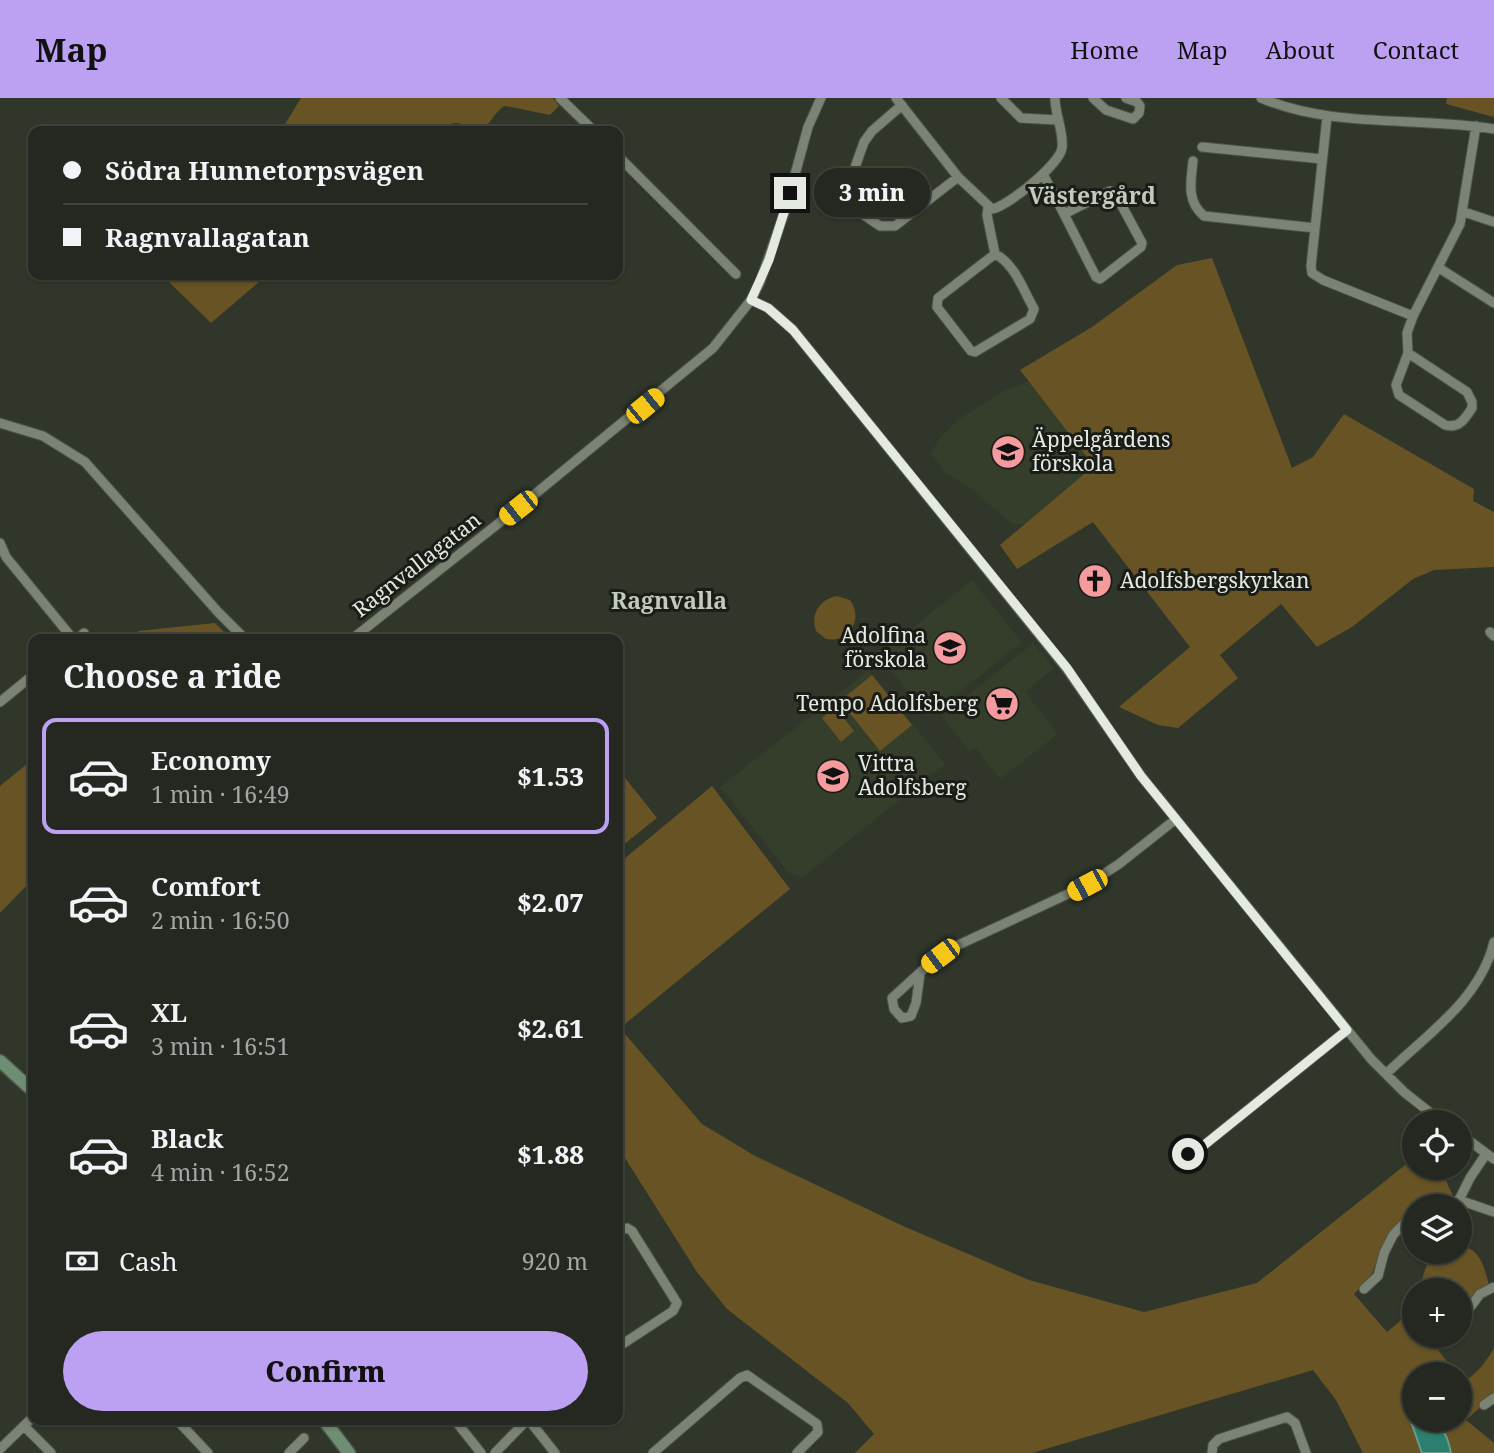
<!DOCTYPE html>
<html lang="en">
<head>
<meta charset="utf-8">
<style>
	body { margin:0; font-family:"Noto Serif",serif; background:#30342d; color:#f1f3f6; height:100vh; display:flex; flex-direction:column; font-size:26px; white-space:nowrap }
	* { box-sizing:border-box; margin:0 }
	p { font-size:23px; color:#a3a6a5 }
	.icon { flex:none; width:38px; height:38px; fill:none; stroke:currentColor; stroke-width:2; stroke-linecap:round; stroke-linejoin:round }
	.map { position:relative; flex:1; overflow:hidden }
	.sheet { position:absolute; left:28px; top:536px; width:595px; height:791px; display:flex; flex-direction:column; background:#242820; border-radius:14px; box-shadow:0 2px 5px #0004,0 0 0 2px #41443e }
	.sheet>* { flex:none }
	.banner { position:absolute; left:28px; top:28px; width:595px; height:154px; border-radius:14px; box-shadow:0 2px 5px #0004,0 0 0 2px #41443e; display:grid; align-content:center; height:154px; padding:0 35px; background:#242820 }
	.buttons { position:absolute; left:1402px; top:1012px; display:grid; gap:14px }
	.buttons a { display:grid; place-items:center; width:70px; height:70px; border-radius:50%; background:#242820; box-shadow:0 2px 5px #0004,0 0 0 2px #41443e; font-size:35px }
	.end { position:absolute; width:32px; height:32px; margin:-16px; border:9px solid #e4e9e1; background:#111; box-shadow:0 0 0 4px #111 }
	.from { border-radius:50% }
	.bubble { position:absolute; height:49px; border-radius:24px; background:#242820; box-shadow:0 2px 5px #0004,0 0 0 2px #41443e; font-size:23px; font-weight:800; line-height:49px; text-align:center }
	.car { position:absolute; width:21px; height:42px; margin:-21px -10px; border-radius:9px; box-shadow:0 0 5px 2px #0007; background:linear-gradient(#f5c518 24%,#345 0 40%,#f5c518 0 76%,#345 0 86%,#f5c518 0) }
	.banner b { display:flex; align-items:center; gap:24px; height:66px; font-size:26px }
	.banner b+b { border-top:2px solid #41443e }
	.banner i { width:18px; height:18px; background:#f1f3f6 }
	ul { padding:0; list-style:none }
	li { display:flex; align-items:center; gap:21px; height:116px; margin:0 14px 10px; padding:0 21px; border:4px solid transparent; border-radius:14px }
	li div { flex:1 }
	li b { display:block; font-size:26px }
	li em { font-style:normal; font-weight:800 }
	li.on { border-color:#bca0f2 }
	li>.icon { width:63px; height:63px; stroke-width:1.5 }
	h2 { padding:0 35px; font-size:32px; line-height:84px }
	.pay { display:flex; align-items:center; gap:18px; height:77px; padding:0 35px; font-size:26px }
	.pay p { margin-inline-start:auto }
	.action { display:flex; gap:14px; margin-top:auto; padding:14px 35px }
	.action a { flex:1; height:80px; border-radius:42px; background:#bca0f2; color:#111; font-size:28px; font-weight:800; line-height:80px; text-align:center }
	header { display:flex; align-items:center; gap:42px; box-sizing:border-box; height:98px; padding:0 35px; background:#bca0f2; color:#111 }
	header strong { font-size:33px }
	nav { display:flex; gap:38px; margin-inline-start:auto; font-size:24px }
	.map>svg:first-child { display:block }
	.built { fill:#343e2b }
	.green { fill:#685324 }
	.water { fill:#2c7f6e; stroke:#639f90; stroke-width:2 }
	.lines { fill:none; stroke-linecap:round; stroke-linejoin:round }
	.street-casing { stroke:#4d5349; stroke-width:11 }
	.secondary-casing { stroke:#4d5349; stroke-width:15 }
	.street { stroke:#7b8375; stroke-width:9 }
	.secondary { stroke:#6e8e73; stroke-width:12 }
	.route { stroke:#e4e9e1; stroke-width:9 }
	.labels { text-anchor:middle; stroke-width:6; stroke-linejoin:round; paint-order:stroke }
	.poi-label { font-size:21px; fill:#e4e9e1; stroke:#1a1d17; text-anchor:start }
	.street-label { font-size:21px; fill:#e4e9e1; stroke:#1a1d17 }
	.neighbourhood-label { font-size:23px; font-weight:bold; fill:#c1cabb; stroke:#1a1d17 }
</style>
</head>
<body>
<header>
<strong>Map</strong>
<nav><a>Home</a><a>Map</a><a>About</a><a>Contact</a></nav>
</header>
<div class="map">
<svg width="1494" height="1355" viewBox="0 0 1494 1355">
	<rect width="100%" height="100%" fill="#30362a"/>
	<path class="built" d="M 1029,283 L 1087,359 L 1089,367 L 1083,377 L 1025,426 L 1018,427 L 1011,425 L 966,387 L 946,375 L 931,356 L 938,342 L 959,321 L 1003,293 Z
		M 972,482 L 1022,544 L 928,619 L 879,557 Z
		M 1033,545 L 1054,570 L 1025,594 L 1058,636 L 1000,681 L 976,650 L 970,654 L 942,618 Z
		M 869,572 L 945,666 L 803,779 L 789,775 L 720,689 Z"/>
	<path class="green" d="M 301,0 L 553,0 L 559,8 L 550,17 L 505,8 C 493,14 491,28 479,33 C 458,24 457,21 435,33 L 281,33 Z
		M 1447,0 L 1494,0 L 1494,19 L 1446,6 Z
		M 1212,160 L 1292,370 L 1313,359 L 1344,316 L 1474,391 L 1473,403 L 1494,414 L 1494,469 L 1434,472 L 1413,481 L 1352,529 L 1317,549 L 1281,506 L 1220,557 L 1238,580 L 1178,630 L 1158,627 L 1119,609 L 1190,549 L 1093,424 L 1017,471 L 1000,447 L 1083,377 L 1089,367 L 1087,359 L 1020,272 L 1092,229 L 1177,167 Z
		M 171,177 L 267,177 L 211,225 L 168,183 Z
		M 837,498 L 850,502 C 864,521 849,545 826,541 L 816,533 C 810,516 820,501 837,498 Z
		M 215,525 L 231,541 L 139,541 L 138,533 Z
		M 872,577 L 912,627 L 880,653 L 840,603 Z
		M 835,609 L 854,633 L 841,644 L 822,620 Z
		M 33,661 L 33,781 L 0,815 L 0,688 Z
		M 618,671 L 657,720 L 618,751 Z
		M 712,688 L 790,791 L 620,930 L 702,1026 L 755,1058 L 903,1128 L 1029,1182 L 1144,1214 L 1257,1185 L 1414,1060 L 1414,1069 L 1440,1069 L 1453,1098 L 1414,1108 L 1414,1111 L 1392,1133 L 1380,1153 L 1372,1176 L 1354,1196 L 1387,1234 L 1399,1224 L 1414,1204 L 1414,1237 L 1445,1237 L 1436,1249 L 1456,1276 L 1414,1276 L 1414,1321 L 1460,1321 L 1460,1280 L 1463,1284 C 1477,1276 1486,1264 1494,1250 L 1494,1297 L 1466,1322 L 1494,1345 L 1494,1355 L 1363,1355 L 1336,1302 L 1313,1272 L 1032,1355 L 855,1355 L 874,1336 L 848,1305 L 727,1211 L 697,1174 L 618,1049 L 618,766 Z
		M 1460,1147 C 1481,1152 1484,1168 1489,1187 L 1460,1219 L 1460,1192 L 1419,1192 C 1428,1163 1427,1153 1460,1153 Z"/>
	<path class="water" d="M 1412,1306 L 1414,1306 L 1414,1321 L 1434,1321 C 1444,1333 1448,1339 1451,1355 L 1422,1355 L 1408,1315 L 1408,1309 Z"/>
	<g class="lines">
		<g class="street-casing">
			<path id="street" d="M 560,0 L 594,33
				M 896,0 L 958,79 L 992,111 C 1007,109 1060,66 1062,50 C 1064,34 1055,17 1055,0
				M 1001,0 L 1021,20 L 1057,22
				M 1093,0 L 1106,12 L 1133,21 L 1139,15 L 1140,8 L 1137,4 L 1126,0
				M 1261,0 C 1334,31 1417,18 1494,31
				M 902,7 L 872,33 L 864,44 L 847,92 L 846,101 L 852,109 L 880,128 L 895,128 L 958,79
				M 1327,19 L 1311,168 L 1312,175 L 1323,182 L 1413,218 L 1460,126 L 1476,28
				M 1202,49 L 1322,61
				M 618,58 L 736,176
				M 1193,63 C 1191,83 1186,103 1204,118 L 1315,130
				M 1043,76 L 1064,116 L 1110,93 L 1115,95 L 1142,145 L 1141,149 L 1100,181 L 1096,179 L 1064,116
				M 988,110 L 987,117 L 995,156 L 938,200 L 937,209 L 971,253 L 975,254 L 1030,221 L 1034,211 C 1023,192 1015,166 995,156
				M 1464,114 L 1494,124
				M 1439,170 L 1494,205
				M 751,202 L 768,210 L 793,232 L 1067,571 L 1141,678 L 1371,961 L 1404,994 L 1442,1024
				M 1408,255 L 1467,294 L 1472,304 L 1472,310 C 1465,321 1459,331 1445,327 L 1399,297 L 1396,287 L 1408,255 L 1407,235 L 1413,218
				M 0,325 L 43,338 L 85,364 L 218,514 L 245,541
				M 0,445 L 6,459 L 73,541
				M 1490,534 L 1494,538
				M 78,541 L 84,535
				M 352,541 L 518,410 L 713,250 L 751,202 L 760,184 L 785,113 L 808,29 L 821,0
				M 0,604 L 33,577
				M 920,876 L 916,905 L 911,918 L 902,920 L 894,911 L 892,900 L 926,869 L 954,849 L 1087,787 L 1119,766 L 1176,721
				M 1386,976 C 1426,937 1480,902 1494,844
				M 1460,1036 L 1494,1061
				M 1175,1059 L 1188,1056 L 1203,1048 L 1347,932
				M 1459,1102 L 1494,1114
				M 1430,1108 L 1459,1102 L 1470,1080 L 1486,1056
				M 618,1134 L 627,1130 L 632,1133 L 677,1205 L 673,1213 L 618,1249
				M 1364,1191 L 1378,1178 L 1384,1155 L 1393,1137 L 1414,1115
				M 1460,1223 L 1480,1196 L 1494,1189
				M 1448,1241 L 1451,1237
				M 1484,1307 L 1494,1300
				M 176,1321 L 208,1355
				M 454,1321 L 481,1355
				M 25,1329 L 51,1355
				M 0,1351 L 33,1319
				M 289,1355 L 304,1340
				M 495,1355 L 528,1321 L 555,1355
				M 653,1355 L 740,1280 L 747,1277 L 817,1326 L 818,1334 L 797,1355
				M 1212,1355 L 1213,1347 L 1219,1341 L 1287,1319 L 1295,1325 L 1306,1355"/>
		</g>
		<g class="secondary-casing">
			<path id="secondary" d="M 0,963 L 33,993
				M 323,1321 L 349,1355"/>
		</g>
		<use href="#street" class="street"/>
		<use href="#secondary" class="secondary"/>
	</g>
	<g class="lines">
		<path class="route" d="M 790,95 L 769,162 L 751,202 L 768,210 L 793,232 L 1067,570 L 1141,678 L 1347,932 L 1203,1048 L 1188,1056"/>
	</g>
	<defs>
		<g id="school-disc" transform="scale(1.75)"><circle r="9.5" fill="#f59b9e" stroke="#1a1d17"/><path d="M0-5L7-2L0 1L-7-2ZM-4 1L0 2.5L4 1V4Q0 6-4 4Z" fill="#111"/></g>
		<g id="church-disc" transform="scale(1.75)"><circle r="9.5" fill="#f59b9e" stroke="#1a1d17"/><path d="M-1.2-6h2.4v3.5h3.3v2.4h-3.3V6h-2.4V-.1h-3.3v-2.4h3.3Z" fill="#111"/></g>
		<g id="supermarket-disc" transform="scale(1.75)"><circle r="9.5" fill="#f59b9e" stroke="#1a1d17"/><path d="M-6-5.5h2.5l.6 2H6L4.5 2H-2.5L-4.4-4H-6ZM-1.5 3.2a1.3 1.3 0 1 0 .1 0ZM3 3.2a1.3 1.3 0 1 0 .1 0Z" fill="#111"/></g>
	</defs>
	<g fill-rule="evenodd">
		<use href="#school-disc" x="1008" y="354"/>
		<use href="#church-disc" x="1095" y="483"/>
		<use href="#school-disc" x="950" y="550"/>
		<use href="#supermarket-disc" x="1002" y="606"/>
		<use href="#school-disc" x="833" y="678"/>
	</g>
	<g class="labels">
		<g class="poi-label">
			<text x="1032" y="349">Äppelgårdens<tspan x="1032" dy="24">förskola</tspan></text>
			<text x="1120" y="490">Adolfsbergskyrkan</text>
			<text x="926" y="545" text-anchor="end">Adolfina<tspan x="926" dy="24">förskola</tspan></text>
			<text x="978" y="613" text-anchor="end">Tempo Adolfsberg</text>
			<text x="858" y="673">Vittra<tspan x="858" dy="24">Adolfsberg</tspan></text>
		</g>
		<g class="street-label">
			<text transform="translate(417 467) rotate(-38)" y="7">Ragnvallagatan</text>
		</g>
		<g class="neighbourhood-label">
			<text x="1092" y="106">Västergård</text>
			<text x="669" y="511">Ragnvalla</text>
		</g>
	</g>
</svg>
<div class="buttons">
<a><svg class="icon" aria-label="locate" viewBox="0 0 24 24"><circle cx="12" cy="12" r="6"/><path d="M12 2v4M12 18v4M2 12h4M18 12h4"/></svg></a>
<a><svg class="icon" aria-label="layers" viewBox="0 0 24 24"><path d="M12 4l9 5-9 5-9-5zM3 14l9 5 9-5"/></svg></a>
<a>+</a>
<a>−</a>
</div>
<i class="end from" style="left:1188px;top:1056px"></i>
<i class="end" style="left:790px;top:95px"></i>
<div class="bubble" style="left:814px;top:70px;width:116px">3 min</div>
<i class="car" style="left:645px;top:308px;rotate:51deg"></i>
<i class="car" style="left:518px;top:410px;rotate:232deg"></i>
<i class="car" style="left:1087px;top:787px;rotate:242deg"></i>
<i class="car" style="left:940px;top:858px;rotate:233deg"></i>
<div class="banner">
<b><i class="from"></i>Södra Hunnetorpsvägen</b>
<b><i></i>Ragnvallagatan</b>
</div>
<section class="sheet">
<h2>Choose a ride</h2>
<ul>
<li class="on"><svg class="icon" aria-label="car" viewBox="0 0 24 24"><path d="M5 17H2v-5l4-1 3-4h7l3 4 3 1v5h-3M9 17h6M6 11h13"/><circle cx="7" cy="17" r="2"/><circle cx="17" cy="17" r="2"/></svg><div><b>Economy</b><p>1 min · 16:49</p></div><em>$1.53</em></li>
<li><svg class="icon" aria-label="car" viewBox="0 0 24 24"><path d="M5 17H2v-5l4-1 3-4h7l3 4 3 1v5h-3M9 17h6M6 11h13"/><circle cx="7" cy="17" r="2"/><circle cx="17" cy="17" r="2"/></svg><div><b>Comfort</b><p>2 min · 16:50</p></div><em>$2.07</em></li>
<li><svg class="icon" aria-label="car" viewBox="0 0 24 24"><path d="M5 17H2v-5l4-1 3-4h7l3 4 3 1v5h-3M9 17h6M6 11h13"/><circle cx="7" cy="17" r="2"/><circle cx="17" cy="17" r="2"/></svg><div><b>XL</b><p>3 min · 16:51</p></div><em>$2.61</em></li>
<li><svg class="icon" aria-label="car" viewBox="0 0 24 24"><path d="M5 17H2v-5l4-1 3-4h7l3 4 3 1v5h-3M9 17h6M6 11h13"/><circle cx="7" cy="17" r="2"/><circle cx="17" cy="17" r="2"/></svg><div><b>Black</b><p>4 min · 16:52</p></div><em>$1.88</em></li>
</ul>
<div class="pay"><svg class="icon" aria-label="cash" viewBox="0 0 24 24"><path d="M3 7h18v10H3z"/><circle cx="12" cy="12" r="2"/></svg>Cash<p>920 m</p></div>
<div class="action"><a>Confirm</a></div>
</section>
</div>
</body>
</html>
